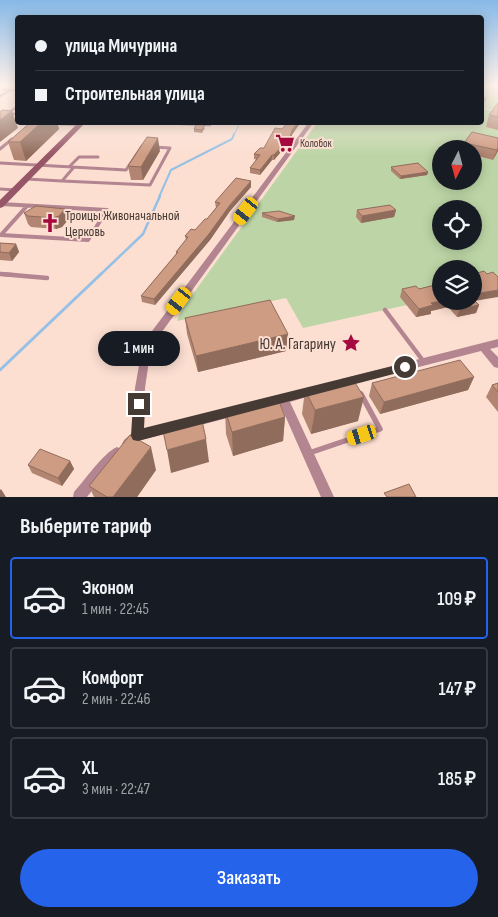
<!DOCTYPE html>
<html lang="ru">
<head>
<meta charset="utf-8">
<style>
	body { margin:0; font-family:"Sofia Sans Condensed",sans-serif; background:#242831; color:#f1f3f6; height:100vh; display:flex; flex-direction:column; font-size:19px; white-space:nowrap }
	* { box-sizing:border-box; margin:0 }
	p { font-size:16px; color:#9ea1a6 }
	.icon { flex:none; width:28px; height:28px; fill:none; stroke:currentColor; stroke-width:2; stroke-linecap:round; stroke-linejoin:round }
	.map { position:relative; height:497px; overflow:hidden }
	.sheet { display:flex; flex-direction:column; background:#171b24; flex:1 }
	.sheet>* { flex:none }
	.top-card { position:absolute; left:15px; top:15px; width:469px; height:110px; border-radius:5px; box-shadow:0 2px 12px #0003; display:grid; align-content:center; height:110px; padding:0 20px; background:#171b24 }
	.needle { width:32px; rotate:186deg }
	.tools { position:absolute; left:432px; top:140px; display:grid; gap:10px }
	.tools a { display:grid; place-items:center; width:50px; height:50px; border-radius:50%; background:#171b24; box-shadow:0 2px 12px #0003; font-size:25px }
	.end { position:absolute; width:22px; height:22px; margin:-11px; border:6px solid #463a34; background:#fff; box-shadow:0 0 0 2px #fff }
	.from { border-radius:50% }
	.bubble { position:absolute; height:35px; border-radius:18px; background:#171b24; box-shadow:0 2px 12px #0003; font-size:16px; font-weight:600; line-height:35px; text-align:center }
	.car { position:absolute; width:15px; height:30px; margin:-15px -8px; border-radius:6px; box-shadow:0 0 4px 1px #0007; background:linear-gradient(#f5c518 24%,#345 0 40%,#f5c518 0 76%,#345 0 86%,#f5c518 0) }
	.top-card b { display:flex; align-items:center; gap:18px; height:48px; font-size:19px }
	.top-card b+b { border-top:1px solid #363941 }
	.top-card i { width:12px; height:12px; background:#f1f3f6 }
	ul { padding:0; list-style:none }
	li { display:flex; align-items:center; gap:15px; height:82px; margin:0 10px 8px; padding:0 10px; border:2px solid #363941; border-radius:5px }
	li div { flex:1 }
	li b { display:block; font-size:19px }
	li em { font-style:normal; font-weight:600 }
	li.selected { border-color:#2563eb }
	li>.icon { width:45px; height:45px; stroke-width:1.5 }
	h2 { padding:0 20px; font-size:22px; line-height:60px }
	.primary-button { display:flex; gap:10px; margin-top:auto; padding:10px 20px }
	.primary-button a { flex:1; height:58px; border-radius:30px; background:#2563eb; color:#fff; font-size:20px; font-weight:600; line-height:58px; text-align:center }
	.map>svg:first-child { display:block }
	.green { fill:#bdd5a6; fill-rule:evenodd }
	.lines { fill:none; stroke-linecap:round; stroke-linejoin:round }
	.stream-far3 { stroke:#96c0e5; stroke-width:1 }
	.stream-far2 { stroke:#96c0e5; stroke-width:2 }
	.stream-far1 { stroke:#96c0e5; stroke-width:2.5 }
	.stream { stroke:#96c0e5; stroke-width:3 }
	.lane-far4 { stroke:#b38591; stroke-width:2.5 }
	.lane-far3 { stroke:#b38591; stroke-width:3 }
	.lane-far2 { stroke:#b38591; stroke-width:4 }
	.lane-far1 { stroke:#b38591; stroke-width:4.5 }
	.lane { stroke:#b38591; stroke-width:5.5 }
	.street { fill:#b38591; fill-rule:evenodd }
	.secondary { fill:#975668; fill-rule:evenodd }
	.wall { fill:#b18571 }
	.shaded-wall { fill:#906c5c }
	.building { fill:#ce9b83; stroke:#906c5c }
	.route { fill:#463a34 }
	.labels { text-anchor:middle; stroke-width:4; stroke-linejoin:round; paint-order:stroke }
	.far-poi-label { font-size:11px; fill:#463a34; stroke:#fcdfd1; text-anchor:start }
	.poi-label { font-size:14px; fill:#463a34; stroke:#fcdfd1; text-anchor:start }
	.near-poi-label { font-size:16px; fill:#463a34; stroke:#fcdfd1; text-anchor:end }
</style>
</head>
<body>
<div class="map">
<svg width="498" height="497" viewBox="0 0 498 497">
	<rect width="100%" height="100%" fill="#fcdfd1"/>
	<path class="green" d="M 481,85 L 498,85 L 498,111 L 481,107 Z
		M 481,108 L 498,112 L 498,285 L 474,281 L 474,269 L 441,269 L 441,287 L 401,297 L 407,305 L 303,328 L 286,298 L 177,321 L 182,309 L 317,123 L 481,122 ZM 441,149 L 474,149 L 474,181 L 441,181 ZM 441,209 L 474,209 L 474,241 L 441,241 Z"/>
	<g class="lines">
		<path class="stream-far3" d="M 234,135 L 240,122"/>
		<path class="stream-far2" d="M 159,197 L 171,170 L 232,139 L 234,134"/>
		<path class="stream-far1" d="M 100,275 L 143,234 L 160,196"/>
		<path class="stream" d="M 0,370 L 101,274"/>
		<path class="lane-far4" d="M 3,90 L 18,90
			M 0,96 L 9,91
			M 0,113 L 18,114
			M 0,119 L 18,106
			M 130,122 L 210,125 L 211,122"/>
		<path class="lane-far3" d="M 0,149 L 12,139
			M 0,163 L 126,170 L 142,146 L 145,146
			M 69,167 L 79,157 L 98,157
			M 27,179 L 62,181 L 74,167
			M 62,181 L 150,185 L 170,148 L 154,147
			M 0,189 L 16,190"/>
		<path class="lane-far2" d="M 1,204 L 107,210 L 88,240 L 1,235 L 27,206
			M 0,274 L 16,275"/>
		<path class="lane-far1" d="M 1,274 L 47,278
			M 385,310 L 424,362"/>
		<path class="lane" d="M 309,453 L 380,429 L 361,394"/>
		<path class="street" d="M 0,121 L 18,121 L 18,122 L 80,124 L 82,125 L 80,126 L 0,123 Z
			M 309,122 L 314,122 L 151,347 L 145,388 L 144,429 L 172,422 L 176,423 L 178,427 L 176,431 L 141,440 L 132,448 L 128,449 L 124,448 L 122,444 L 124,440 L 132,433 L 135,388 L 143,343 Z
			M 498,339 L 498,347 L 490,349 L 498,357 L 498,368 L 494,367 L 481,351 L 345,386 L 341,385 L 340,382 L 341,379 L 345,378 Z
			M 313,387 L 317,388 L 318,391 L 317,394 L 290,402 L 334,497 L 321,497 L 280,404 L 268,408 L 264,406 L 263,403 L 264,400 L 268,398 Z
			M 235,406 L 239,408 L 240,411 L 239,414 L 235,416 L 193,427 L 189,426 L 187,422 L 189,418 L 193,417 Z
			M 117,447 L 121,449 L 123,453 L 121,457 L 112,465 L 87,497 L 73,497 L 74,492 C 85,480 103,453 117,447 Z"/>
		<path class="secondary" d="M 79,122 L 86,122 L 3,207 L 0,208 L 0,200 Z"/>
	</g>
	<path class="wall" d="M 498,103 L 498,130 L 486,127 L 489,115 Z
		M 31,122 L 57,122 L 59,129 L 26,161 L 14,160 L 8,142 Z
		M 205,128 L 202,133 L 194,132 L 194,129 Z
		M 282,129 L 292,135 L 290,141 L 274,160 L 272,160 L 260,175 L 250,173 L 250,168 L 257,160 L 254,159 L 254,154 L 264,148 Z
		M 472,132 L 498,151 L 493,160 L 474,155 L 474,149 L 463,149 L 464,143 Z
		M 160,151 L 143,180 L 131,180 L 128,166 Z
		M 391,167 L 428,172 L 427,175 L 400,179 L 391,171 Z
		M 251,187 L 230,211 L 210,240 L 155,305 L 142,302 L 141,296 L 176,254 L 176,252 L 186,240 L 185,236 L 195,230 L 207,219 L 216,208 L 215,202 Z
		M 65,209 L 68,220 L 62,227 L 56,229 L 31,227 L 28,224 L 24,213 Z
		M 357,210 L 396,210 L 394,217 L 361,223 L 356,217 Z
		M 262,213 L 294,220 L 277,222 L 262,217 Z
		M 0,243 L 16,244 L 19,252 L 12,261 L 0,260 Z
		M 441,280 L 441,301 L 475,301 L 479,305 L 476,313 L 457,317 L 448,307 L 431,311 L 431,314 L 416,317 L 400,297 L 402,289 L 419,289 L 434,285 L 436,281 Z
		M 185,318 L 286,351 L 198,372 L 187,334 Z
		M 474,377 L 468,390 L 380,414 L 369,396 L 372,383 Z
		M 498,383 L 498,412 L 486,397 L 492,385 Z
		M 305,390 L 358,421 L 311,434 L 302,414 Z
		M 225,410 L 285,417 L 283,441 L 233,456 L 226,434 Z
		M 70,461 L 74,469 L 62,486 L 32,473 L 28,465 Z
		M 156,470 L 137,497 L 94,497 L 89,486 Z"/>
	<path class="shaded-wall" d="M 486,98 L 482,109 L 481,109 L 481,101 Z
		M 12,111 L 18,128 L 0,142 L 0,120 Z
		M 42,122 L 57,122 L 59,129 L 26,161 L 20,142 Z
		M 298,122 L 301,122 L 292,135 L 290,141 L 274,160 L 274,155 Z
		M 158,138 L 160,151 L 143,180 L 141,167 Z
		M 498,147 L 498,151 L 493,160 L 497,150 Z
		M 272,155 L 272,160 L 260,175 L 260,170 Z
		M 428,172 L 427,175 L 400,179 L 401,176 Z
		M 251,181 L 251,187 L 230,211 L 210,240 L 155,305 L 154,299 L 230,205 Z
		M 65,209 L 68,220 L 62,227 L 56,229 L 53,218 Z
		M 396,210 L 394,217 L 361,223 L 362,216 Z
		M 295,216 L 294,220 L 277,222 L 278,219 Z
		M 16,244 L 19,252 L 12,261 L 9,253 Z
		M 498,290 L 498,297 L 474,301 L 474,294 Z
		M 441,301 L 450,301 L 448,307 L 431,311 L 431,314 L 416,317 L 419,309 L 431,303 Z
		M 479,305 L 476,313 L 457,317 L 460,309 Z
		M 288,334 L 286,351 L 198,372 L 196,356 Z
		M 474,377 L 468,390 L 380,414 L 384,402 Z
		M 364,397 L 358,421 L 311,434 L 315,410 Z
		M 285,417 L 283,441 L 233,456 L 232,432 Z
		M 206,439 L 209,462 L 171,473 L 167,450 Z
		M 151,447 L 156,470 L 137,497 L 113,497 Z
		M 70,461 L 74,469 L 62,486 L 58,478 Z
		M 1,489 L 6,497 L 0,497 L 0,490 Z"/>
	<path class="building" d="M 481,97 L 486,98 L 481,101 Z
		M 498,103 L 498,117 L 489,115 Z
		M 2,110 L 12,111 L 0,120 L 0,112 Z
		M 31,122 L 42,122 L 20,142 L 8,142 Z
		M 288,122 L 298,122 L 292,130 L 290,137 L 274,155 L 272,155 L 260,170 L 250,168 L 260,155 L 254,154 L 260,148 L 264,148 L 275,128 L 282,129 Z
		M 196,125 L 205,125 L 202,130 L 194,129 Z
		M 472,132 L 498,138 L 498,147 L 497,150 L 464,143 Z
		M 147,137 L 158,138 L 141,167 L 128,166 Z
		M 418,163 L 428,172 L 401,176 L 391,167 Z
		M 236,178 L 251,181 L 230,205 L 209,234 L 154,299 L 141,296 L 178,252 L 176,252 L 188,237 L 185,236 L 191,229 L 195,230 L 205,219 L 207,219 L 220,203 L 215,202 Z
		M 390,205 L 396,210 L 362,216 L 357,210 Z
		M 36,206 L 65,209 L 59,216 L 53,218 L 28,216 L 24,213 Z
		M 279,211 L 295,216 L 278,219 L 262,213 Z
		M 0,243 L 16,244 L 9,253 L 0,252 Z
		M 484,271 L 487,274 L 493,272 L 498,277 L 498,290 L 474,294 L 474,274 Z
		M 441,280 L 441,301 L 431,303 L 433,305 L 419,309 L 402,289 L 416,286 L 419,289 L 439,284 L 436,281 Z
		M 270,300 L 288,334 L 196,356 L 185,318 Z
		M 474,300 L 479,305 L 460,309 L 453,301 L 474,301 Z
		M 460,360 L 474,377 L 384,402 L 372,383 Z
		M 352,378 L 364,397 L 315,410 L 305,390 Z
		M 498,383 L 498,392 L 492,385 Z
		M 277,396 L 285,417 L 232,432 L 225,410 Z
		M 201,416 L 206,439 L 167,450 L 162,426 Z
		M 130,435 L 151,447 L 113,497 L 107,497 L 89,486 Z
		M 40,449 L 70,461 L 58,478 L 28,465 Z
		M 409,484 L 416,497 L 387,497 L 384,493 Z"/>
	<linearGradient id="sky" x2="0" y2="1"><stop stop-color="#87b9e7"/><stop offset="0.55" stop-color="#fef1ea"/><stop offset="1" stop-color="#fef1ea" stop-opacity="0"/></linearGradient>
	<rect width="498" height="155" fill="url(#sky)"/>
	<path class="route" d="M 405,363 L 410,367 L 405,371 L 138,441 L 133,440 L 131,436 L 133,404 L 135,400 L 143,400 L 145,404 L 144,428 Z"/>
	<defs>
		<g id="supermarket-bare" transform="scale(1.5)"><path d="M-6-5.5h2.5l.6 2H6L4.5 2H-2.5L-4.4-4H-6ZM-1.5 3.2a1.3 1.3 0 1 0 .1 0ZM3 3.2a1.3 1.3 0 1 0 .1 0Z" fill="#a40a40" stroke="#fcdfd1" stroke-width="2.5" paint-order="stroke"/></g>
		<g id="church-bare" transform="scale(1.5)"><path d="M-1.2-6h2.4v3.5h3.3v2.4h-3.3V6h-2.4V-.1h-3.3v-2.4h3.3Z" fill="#a40a40" stroke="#fcdfd1" stroke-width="2.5" paint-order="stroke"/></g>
		<g id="sight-bare" transform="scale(1.5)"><path d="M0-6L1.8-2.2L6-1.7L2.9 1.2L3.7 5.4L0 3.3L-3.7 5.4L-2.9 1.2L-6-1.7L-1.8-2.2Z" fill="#a40a40" stroke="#fcdfd1" stroke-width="2.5" paint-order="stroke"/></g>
	</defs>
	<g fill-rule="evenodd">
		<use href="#supermarket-bare" x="285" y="143"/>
		<use href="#church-bare" x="50" y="223"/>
		<use href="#sight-bare" x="351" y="343"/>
	</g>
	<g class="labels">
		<g class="far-poi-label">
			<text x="300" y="147">Колобок</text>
		</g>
		<g class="poi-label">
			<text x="65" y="220">Троицы Живоначальной<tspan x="65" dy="16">Церковь</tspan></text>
		</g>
		<g class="near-poi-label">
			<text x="336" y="349">Ю. А. Гагарину</text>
		</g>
	</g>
</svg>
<div class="tools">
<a><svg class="needle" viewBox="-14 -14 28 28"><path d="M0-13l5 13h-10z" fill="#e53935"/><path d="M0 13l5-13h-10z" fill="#9ea1a6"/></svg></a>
<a><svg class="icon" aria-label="locate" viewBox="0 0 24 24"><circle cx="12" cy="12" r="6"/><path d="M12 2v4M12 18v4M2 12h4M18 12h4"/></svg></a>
<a><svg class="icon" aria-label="layers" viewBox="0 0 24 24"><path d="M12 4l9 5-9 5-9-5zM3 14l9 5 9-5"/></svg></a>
</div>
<i class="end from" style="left:405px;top:367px"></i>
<i class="end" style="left:139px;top:404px"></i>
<div class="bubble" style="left:98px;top:331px;width:82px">1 мин</div>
<i class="car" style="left:246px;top:211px;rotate:217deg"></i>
<i class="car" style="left:179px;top:301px;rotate:217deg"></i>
<i class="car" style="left:362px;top:435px;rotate:252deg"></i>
<div class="top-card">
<b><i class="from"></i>улица Мичурина</b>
<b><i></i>Строительная улица</b>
</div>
</div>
<section class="sheet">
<h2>Выберите тариф</h2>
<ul>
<li class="selected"><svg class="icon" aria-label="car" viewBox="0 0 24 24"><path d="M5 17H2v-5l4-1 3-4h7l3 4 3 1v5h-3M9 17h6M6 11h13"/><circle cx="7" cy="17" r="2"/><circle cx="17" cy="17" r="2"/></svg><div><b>Эконом</b><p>1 мин · 22:45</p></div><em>109 ₽</em></li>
<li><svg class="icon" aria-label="car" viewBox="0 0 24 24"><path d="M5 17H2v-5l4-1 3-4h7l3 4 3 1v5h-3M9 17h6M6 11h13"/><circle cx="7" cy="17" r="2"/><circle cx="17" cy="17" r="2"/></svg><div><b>Комфорт</b><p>2 мин · 22:46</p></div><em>147 ₽</em></li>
<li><svg class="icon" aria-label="car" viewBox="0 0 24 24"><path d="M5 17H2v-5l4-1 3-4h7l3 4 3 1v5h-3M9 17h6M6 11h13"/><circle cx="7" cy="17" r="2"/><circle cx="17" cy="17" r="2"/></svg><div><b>XL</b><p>3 мин · 22:47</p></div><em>185 ₽</em></li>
</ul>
<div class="primary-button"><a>Заказать</a></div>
</section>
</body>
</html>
